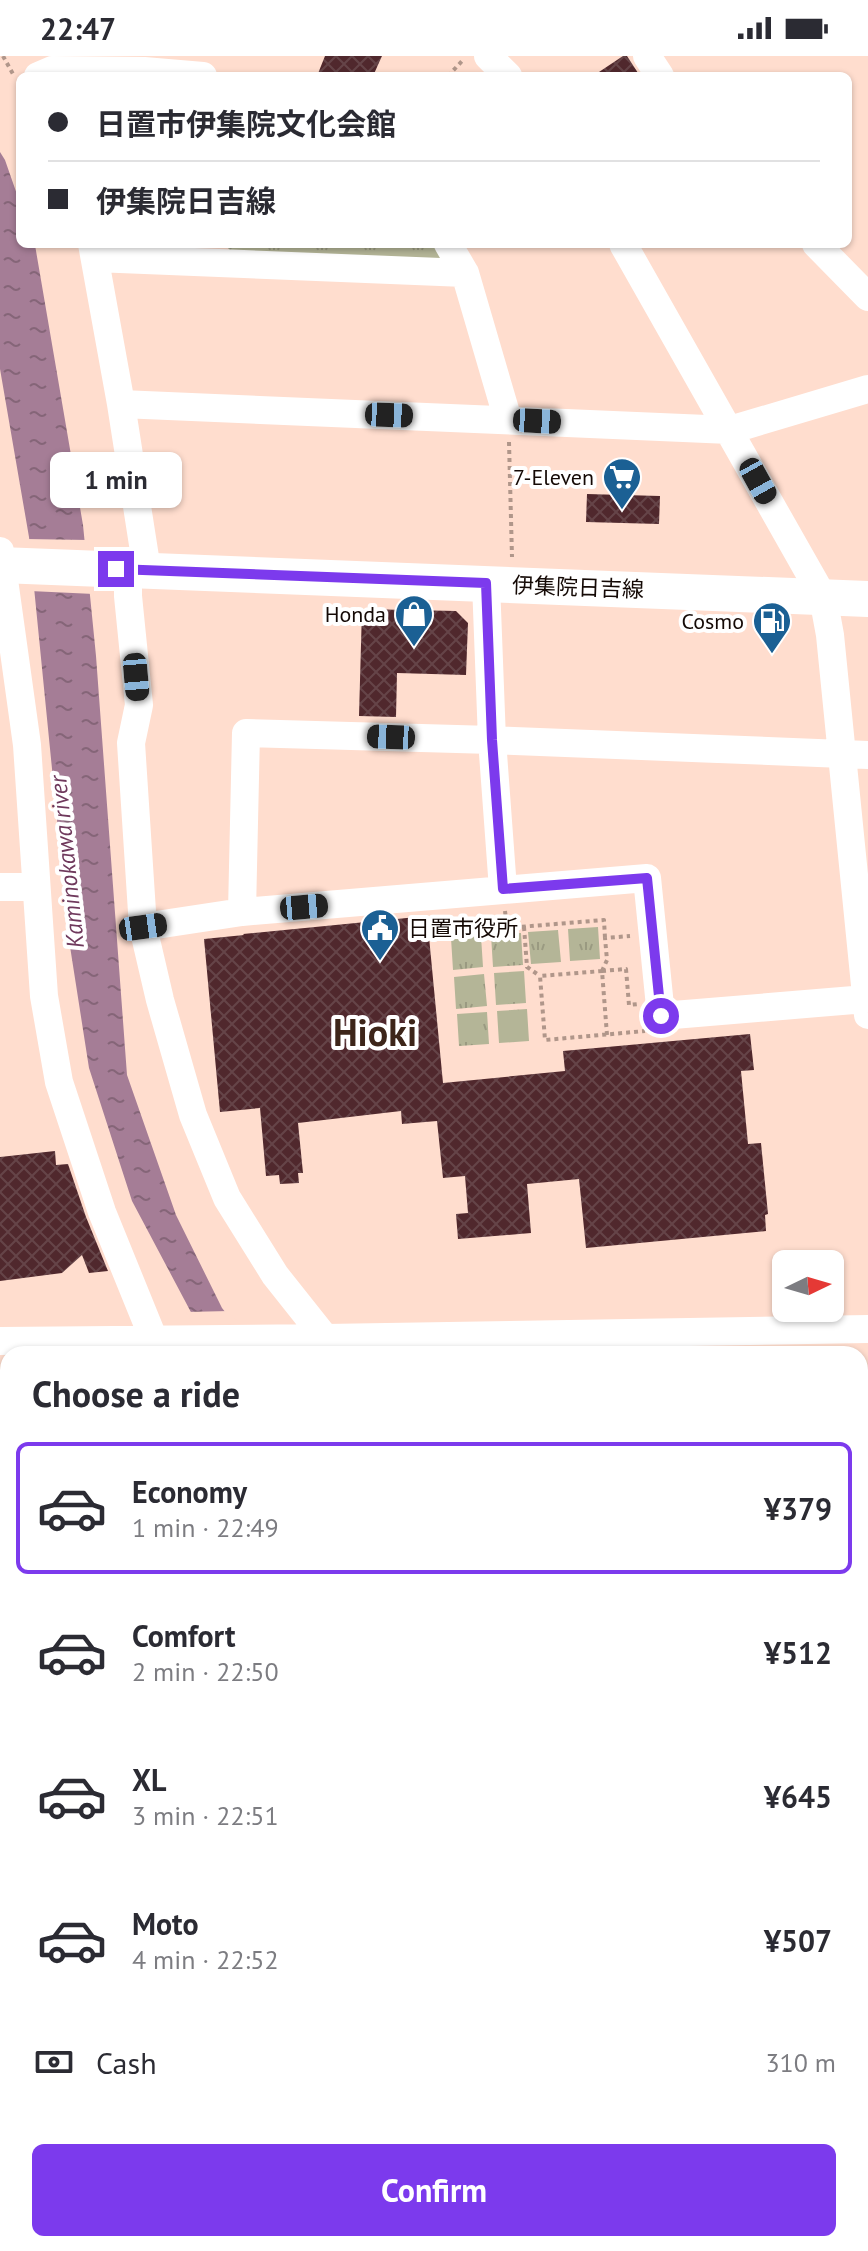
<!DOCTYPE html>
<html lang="en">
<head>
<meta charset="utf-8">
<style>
	body { margin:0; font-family:"PT Sans","Noto Sans JP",sans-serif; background:#f2f2f3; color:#2b2b33; height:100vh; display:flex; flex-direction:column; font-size:30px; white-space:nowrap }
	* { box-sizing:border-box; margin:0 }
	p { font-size:26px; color:#7c7c81 }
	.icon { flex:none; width:44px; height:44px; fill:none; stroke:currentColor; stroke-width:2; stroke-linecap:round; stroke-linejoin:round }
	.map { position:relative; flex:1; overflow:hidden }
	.details { position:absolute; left:0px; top:1290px; width:868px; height:906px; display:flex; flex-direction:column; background:#fff; border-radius:24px 24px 0 0; box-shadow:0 2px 6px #0004 }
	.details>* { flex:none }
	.guide { position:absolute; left:16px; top:16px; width:836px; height:176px; border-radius:12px; box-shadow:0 2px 6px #0004; display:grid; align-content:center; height:176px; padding:0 32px; background:#fff }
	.needle { width:52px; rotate:85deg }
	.fabs { position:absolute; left:772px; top:1194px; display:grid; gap:16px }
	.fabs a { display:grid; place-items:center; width:72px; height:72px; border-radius:12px; background:#fff; box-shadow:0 2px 6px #0004; font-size:40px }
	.end { position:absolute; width:36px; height:36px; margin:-18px; border:10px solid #7c3aed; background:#fff; box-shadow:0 0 0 4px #fff }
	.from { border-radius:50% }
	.bubble { position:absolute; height:56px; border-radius:12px; background:#fff; box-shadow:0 2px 6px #0004; font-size:26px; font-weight:600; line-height:56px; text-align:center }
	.car { position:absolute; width:24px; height:48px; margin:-24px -12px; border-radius:10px; box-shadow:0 0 6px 2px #0007; background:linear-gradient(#222 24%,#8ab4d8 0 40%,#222 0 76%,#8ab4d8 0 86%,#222 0) }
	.guide b { display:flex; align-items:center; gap:28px; height:76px; font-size:30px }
	.guide b+b { border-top:2px solid #e1e1e2 }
	.guide i { width:20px; height:20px; background:#2b2b33 }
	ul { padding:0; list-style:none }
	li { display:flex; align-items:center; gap:24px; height:132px; margin:0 16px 12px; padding:0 16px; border:4px solid transparent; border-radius:12px }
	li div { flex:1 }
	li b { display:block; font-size:30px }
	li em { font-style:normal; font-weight:600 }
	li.active { border-color:#7c3aed }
	li>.icon { width:72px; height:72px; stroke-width:1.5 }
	h2 { padding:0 32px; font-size:36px; line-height:96px }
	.pay { display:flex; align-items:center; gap:20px; height:88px; padding:0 32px; font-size:30px }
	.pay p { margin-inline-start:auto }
	.button { display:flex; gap:16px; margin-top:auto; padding:16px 32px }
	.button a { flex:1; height:92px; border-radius:12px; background:#7c3aed; color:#fff; font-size:32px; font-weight:600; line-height:92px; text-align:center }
	.status { display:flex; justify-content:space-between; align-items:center; height:56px; padding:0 40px; background:#fff; direction:ltr }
	.status svg { height:22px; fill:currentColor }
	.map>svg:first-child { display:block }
	.grass { fill:url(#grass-tufts) }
	.forest { fill:url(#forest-firs) }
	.water { fill:url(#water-ripples) }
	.pier { fill:#ffddce }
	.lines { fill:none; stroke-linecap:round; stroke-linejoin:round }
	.river { stroke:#a57d96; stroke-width:38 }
	.building { fill:url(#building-cross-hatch) }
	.path { stroke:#b0968a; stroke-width:4; stroke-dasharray:4 4; stroke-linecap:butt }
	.minor { stroke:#fff; stroke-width:28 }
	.major { stroke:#fff; stroke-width:36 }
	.route { stroke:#7c3aed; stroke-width:10 }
	.labels { text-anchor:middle; stroke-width:8; stroke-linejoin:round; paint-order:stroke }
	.poi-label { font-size:22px; fill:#140905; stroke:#fff; text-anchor:end }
	.street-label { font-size:22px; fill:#140905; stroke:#fff }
	.water-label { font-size:24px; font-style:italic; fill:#6f395c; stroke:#fff }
	.town-label { font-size:38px; font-weight:bold; fill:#3d2519; stroke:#fff }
</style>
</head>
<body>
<div class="status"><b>22:47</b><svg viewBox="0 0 49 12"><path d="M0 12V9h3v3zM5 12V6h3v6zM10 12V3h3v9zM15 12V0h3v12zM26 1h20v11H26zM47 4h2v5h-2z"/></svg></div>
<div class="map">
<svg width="868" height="2195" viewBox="0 0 868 2195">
	<defs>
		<pattern id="grass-tufts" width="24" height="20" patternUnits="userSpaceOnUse" patternTransform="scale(2)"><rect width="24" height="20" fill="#b4b597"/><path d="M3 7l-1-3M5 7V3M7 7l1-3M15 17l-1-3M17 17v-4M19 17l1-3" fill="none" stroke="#9a9a81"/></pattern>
		<pattern id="forest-firs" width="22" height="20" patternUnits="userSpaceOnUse" patternTransform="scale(2)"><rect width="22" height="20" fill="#b4b597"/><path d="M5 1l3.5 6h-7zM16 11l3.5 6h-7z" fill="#9a9a81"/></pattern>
		<pattern id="water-ripples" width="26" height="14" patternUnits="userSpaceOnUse" patternTransform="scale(2)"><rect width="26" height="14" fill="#a57d96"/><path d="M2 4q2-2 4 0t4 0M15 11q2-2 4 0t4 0" fill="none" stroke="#856578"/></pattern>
		<pattern id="building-cross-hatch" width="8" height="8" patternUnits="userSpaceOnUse" patternTransform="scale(2)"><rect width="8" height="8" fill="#50282d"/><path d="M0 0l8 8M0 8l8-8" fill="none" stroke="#654448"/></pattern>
	</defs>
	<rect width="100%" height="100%" fill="#ffddce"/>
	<path class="grass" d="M 227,188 L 438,188 L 443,196 L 438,206 L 234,199 L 227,191 Z
		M 598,871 L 600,903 L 570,905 L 568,873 Z
		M 558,874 L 561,906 L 531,908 L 528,876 Z
		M 521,877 L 523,909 L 493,911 L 491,879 Z
		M 481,880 L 483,911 L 453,914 L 451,882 Z
		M 524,915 L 526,947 L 496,949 L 494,917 Z
		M 484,918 L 487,950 L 456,953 L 454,921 Z
		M 527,953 L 529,985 L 499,987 L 497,955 Z
		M 487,956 L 489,988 L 459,990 L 457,958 Z
		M 0,1703 L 8,1703 L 8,1850 L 0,1848 Z"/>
	<path class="forest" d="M 0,1861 L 8,1863 L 8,2015 L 0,2005 Z
		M 142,2188 L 326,2188 L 331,2195 L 152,2195 Z"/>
	<path class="water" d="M 0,96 L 5,104 L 20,147 L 20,188 L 35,189 L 83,469 L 96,600 L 127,1019 L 176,1159 L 222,1252 L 259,1298 L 193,1260 L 132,1145 L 89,1012 L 69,884 L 29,481 L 0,313 Z"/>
	<path class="pier" d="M 26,483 L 88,484 L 94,538 L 30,535 Z
		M 229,1255 L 262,1295 L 263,1298 L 210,1298 L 186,1256 Z"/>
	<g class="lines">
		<path class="river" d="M 860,1642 L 868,1646"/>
	</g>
	<path class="building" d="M 325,0 L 382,0 L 373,20 L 317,20 Z
		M 623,0 L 627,0 L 640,20 L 593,20 Z
		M 587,438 L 660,440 L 659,468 L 586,466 Z
		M 362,553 L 456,555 L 468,567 L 466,619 L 397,617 L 396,661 L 359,660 Z
		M 427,860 L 443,1027 L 565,1015 L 563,995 L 750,978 L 754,1014 L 741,1015 L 748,1088 L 761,1087 L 768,1158 L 765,1159 L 766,1175 L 586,1192 L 579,1123 L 527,1128 L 531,1177 L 458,1183 L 456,1158 L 468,1157 L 465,1120 L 443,1122 L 437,1065 L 402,1068 L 401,1055 L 298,1067 L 303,1117 L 298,1117 L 299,1127 L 280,1128 L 279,1119 L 266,1120 L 260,1052 L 220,1056 L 204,883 L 244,879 L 243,878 Z
		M 55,1095 L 56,1109 L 68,1108 L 86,1161 L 108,1215 L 89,1217 L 82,1199 L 62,1217 L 0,1225 L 0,1101 Z"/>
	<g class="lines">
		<path class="path" d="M 3,0 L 13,18
			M 448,20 L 463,4
			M 509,386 L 512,501
			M 505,855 L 507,872 L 604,864 L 605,882
			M 524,871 L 527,911 L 540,920
			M 602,915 L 626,913 L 629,949 L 638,948
			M 602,915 L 607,904 L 605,882 L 630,880
			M 607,979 L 602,915 L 540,920 L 545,984 L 645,975"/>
		<path class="minor" d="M 488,0 L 508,20
			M 647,0 L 660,20
			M 38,20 L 52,14 L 144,15 L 203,20
			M 92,188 L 121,348 L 147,514
			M 448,188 L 465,217 L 508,364
			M 623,188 L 823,541 L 830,579 L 868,959
			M 816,188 L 868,241
			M 95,202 L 465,217
			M 121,348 L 730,374 L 868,333
			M 0,495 L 27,689 L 44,940 L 59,1026 L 102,1156 L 154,1284 L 164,1297
			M 128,513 L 128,540 L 139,649 L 131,687 L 143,871 L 160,944 L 193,1059 L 227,1142 L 275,1219 L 325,1282
			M 486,527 L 492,684 L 503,833
			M 0,831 L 35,831
			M 242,856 L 246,677 L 492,684 L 868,699
			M 143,871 L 242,856 L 647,822 L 661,960 L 866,943
			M 0,1285 L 325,1282 L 868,1273
			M 0,1448 L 8,1448
			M 860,1571 L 868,1574
			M 0,1693 L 8,1693
			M 860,1694 L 868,1697
			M 0,1853 L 8,1855
			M 860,2014 L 868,2007
			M 705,2188 L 714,2194 L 719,2188"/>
		<path class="major" d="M 0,509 L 868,543"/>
	</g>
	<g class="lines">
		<path class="route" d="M 116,513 L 486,527 L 492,684 L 503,833 L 647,822 L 661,960"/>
	</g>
	<defs>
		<g id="supermarket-pin" transform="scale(2)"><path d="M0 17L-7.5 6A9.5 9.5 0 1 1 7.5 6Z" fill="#1b6094" stroke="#fff"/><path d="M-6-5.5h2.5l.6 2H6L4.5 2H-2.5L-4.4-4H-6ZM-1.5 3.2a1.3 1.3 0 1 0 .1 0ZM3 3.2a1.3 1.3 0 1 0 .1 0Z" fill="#fff"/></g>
		<g id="shop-pin" transform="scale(2)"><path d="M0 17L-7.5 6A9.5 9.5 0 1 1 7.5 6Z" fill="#1b6094" stroke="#fff"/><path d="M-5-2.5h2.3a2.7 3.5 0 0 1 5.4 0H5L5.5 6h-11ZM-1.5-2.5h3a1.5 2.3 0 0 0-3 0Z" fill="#fff"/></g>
		<g id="fuel-pin" transform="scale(2)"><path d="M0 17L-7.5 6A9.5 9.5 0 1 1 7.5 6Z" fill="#1b6094" stroke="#fff"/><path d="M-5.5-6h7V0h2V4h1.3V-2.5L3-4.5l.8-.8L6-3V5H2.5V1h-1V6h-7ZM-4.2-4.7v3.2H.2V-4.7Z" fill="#fff"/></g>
		<g id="civic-pin" transform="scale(2)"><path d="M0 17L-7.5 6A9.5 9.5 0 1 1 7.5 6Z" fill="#1b6094" stroke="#fff"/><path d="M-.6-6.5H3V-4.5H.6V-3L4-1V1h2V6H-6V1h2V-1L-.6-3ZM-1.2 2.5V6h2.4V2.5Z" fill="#fff"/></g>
	</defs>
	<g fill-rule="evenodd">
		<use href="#supermarket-pin" x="622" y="421"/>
		<use href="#shop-pin" x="414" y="558"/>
		<use href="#fuel-pin" x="772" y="565"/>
		<use href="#civic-pin" x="380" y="872"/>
	</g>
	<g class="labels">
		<g class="poi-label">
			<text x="594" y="429">7-Eleven</text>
			<text x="386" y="566">Honda</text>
			<text x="744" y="573">Cosmo</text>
			<text x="408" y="880" text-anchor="start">日置市役所</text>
		</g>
		<g class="street-label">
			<text transform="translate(578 531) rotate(2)" y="8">伊集院日吉線</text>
		</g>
		<g class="water-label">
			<text transform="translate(67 806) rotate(-96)" y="8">Kaminokawa river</text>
		</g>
		<g class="town-label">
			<text x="375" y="990">Hioki</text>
		</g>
	</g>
</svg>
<div class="fabs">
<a><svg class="needle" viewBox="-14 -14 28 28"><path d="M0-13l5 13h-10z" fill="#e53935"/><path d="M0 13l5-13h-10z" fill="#7c7c81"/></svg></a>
</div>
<i class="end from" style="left:661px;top:960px"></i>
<i class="end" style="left:116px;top:513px"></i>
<div class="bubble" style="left:50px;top:396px;width:132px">1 min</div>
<i class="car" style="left:389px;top:359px;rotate:92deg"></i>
<i class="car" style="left:537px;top:365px;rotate:93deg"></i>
<i class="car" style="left:758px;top:425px;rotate:151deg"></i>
<i class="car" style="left:136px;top:621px;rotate:175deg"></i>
<i class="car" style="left:391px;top:681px;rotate:272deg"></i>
<i class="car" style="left:304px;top:851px;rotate:85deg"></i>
<i class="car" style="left:143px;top:871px;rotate:82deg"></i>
<div class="guide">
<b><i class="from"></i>日置市伊集院文化会館</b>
<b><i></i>伊集院日吉線</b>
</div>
<section class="details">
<h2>Choose a ride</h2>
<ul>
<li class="active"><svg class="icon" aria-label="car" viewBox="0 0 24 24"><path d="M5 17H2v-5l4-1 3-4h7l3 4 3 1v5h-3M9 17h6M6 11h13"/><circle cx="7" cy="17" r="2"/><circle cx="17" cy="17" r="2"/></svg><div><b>Economy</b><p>1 min · 22:49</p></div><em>¥379</em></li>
<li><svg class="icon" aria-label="car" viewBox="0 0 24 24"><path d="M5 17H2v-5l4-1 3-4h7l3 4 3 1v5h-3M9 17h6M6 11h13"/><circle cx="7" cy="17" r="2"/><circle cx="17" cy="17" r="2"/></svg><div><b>Comfort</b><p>2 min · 22:50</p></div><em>¥512</em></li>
<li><svg class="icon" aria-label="car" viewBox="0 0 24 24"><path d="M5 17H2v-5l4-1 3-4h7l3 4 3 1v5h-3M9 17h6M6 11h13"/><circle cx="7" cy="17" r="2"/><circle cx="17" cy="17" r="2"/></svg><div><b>XL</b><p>3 min · 22:51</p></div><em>¥645</em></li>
<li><svg class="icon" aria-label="car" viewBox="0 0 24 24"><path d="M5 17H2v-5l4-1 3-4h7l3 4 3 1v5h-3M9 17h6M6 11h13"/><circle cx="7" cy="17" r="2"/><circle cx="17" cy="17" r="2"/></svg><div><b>Moto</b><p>4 min · 22:52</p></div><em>¥507</em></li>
</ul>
<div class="pay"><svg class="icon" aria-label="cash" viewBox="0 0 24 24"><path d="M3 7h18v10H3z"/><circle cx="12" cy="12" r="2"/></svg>Cash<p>310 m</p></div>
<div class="button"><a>Confirm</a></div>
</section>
</div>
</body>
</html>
